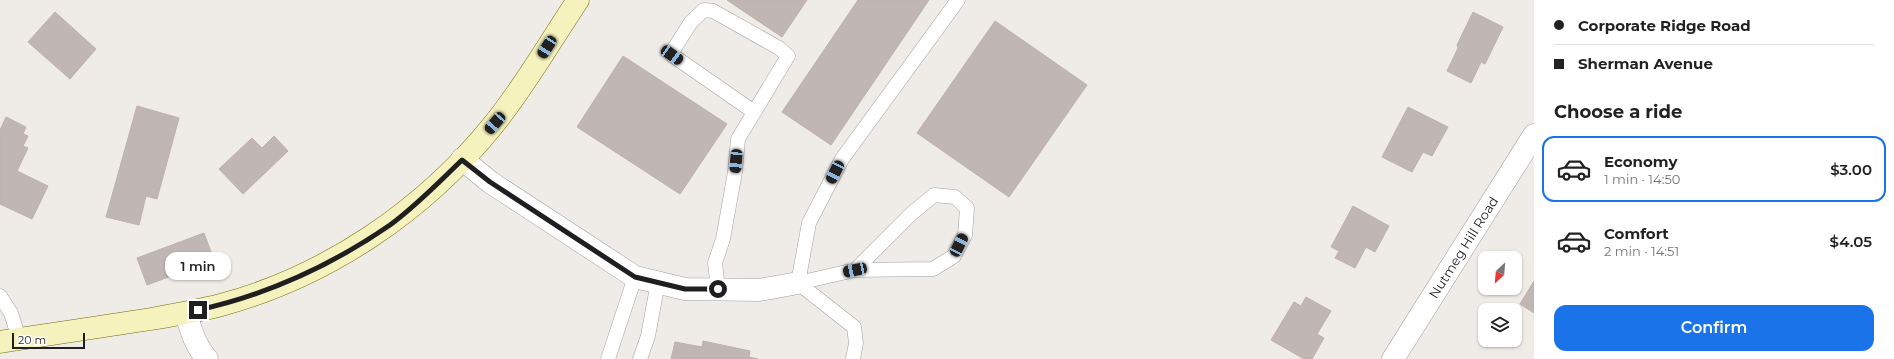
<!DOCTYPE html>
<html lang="en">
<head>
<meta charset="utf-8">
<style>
	body { margin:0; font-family:Montserrat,sans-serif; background:#f2f2f2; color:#222; height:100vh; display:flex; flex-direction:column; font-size:15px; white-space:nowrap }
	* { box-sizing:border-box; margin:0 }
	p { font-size:13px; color:#767676 }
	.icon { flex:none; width:22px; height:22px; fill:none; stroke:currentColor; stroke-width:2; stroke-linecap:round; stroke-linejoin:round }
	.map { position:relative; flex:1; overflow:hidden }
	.panel { display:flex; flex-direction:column; background:#fff; width:360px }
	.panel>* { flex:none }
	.hud { display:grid; align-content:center; height:88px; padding:0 20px; background:#fff }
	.needle { width:26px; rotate:206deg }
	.tools { position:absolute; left:1478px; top:251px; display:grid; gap:8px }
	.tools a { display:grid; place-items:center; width:44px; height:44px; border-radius:8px; background:#fff; box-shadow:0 1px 3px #0004; font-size:20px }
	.scale { position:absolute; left:12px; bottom:10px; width:73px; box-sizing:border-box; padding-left:4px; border:2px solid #1f1f1f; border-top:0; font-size:11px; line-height:14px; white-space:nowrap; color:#1f1f1f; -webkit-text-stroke:3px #fff; paint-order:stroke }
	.end { position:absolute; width:18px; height:18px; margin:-9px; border:5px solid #1f1f1f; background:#fff; box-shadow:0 0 0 2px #fff }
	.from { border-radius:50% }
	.bubble { position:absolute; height:28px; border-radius:12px; background:#fff; box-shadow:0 1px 3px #0004; font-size:13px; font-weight:600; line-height:28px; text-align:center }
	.car { position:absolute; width:12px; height:24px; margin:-12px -6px; border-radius:5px; box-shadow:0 0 3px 1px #0007; background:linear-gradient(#222 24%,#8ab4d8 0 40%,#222 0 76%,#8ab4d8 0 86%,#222 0) }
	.hud b { display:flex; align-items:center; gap:14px; height:38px; font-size:15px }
	.hud b+b { border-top:1px solid #e0e0e0 }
	.hud i { width:10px; height:10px; background:#222 }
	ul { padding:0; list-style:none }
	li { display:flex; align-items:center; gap:12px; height:66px; margin:0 8px 6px; padding:0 12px; border:2px solid transparent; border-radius:12px }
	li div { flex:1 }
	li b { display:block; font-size:15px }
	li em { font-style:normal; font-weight:600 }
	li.current { border-color:#1a73e8 }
	li>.icon { width:36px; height:36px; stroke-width:1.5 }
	h2 { padding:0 20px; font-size:18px; line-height:48px }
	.button { display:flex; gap:8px; margin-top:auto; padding:8px 20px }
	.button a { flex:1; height:46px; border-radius:12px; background:#1a73e8; color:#fff; font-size:16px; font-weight:600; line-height:46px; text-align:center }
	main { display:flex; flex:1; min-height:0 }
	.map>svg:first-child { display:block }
	.building { fill:#c0b6b3; stroke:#c0b1a9 }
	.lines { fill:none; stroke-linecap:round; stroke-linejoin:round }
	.service-casing { stroke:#a0a0a0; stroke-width:15 }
	.minor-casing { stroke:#a0a0a0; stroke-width:23 }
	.secondary-casing { stroke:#71700b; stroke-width:23 }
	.service { stroke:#fff; stroke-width:14 }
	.minor { stroke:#fff; stroke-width:22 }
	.secondary { stroke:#f6f2bd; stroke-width:22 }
	.route { stroke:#1f1f1f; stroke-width:5 }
	.labels { text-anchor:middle; stroke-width:3; stroke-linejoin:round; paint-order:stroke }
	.street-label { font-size:13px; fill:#1f1f1f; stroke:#fff }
</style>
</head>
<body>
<main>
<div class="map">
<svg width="1534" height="359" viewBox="0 0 1534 359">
	<rect width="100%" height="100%" fill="#efebe6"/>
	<path class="building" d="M 727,0 L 807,0 L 782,37 Z
		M 858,0 L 929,0 L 831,145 L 782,112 Z
		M 55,12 L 96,49 L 70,79 L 28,42 Z
		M 1473,12 L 1503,27 L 1485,64 L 1481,62 L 1471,83 L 1447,71 L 1458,48 L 1457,45 Z
		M 995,21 L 1087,85 L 1009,197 L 917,133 Z
		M 623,56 L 727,124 L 680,194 L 577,127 Z
		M 137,106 L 179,118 L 157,199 L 146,196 L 139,225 L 106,217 Z
		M 1408,107 L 1448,127 L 1432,156 L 1423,152 L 1412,172 L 1382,157 Z
		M 6,117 L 26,127 L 23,134 L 28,136 L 23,146 L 28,148 L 17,171 L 48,186 L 32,219 L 0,204 L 0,130 Z
		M 274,136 L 288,151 L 243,194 L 219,169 L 252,138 L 262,148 Z
		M 1353,206 L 1389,226 L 1375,252 L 1366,247 L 1355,268 L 1335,258 L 1339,251 L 1331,247 Z
		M 204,233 L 214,260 L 147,285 L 137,258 Z
		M 1534,281 L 1534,313 L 1520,304 Z
		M 1306,297 L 1331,311 L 1317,334 L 1324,338 L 1312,359 L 1304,359 L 1271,340 L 1294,302 L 1301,306 Z
		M 703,341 L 750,351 L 749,357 L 758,359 L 671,359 L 675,342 L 702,347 Z"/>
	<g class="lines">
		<g class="service-casing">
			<path id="service" d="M 798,283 L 855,270 L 933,269 L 954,256 L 965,235 L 967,208 L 955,197 L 934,195 L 911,214 L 855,270
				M 798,283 L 809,223 L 842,159 L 958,0
				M 798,283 L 854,327 L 856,343 L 853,359
				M 718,289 L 715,263 L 723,239 L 735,172 L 738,139 L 788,56 L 779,48 L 713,11 L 704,10 L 691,22 L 672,52 L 672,55 L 754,112
				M 0,296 L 11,313 L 19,339
				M 608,359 L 635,277
				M 640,359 L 648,336 L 658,282"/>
		</g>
		<g class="minor-casing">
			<g id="minor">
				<path d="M 462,159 L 490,182 L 635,277 L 685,289 L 759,290 L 798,283"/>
				<path d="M 186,313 C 191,331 195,345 207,359"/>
				<path id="s1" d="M 1393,359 L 1534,135"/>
			</g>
		</g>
		<g class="secondary-casing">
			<path id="secondary" d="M 0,342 C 50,334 101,327 151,319 C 174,315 198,311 221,305 C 328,276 425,210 494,124 C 525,86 551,40 578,0"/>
		</g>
		<use href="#service" class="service"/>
		<use href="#minor" class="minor"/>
		<use href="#secondary" class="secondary"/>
	</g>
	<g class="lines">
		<path class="route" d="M 198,310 C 266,295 332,265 390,225 C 416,206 439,182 462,160 L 490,182 L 635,277 L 685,289 L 718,289"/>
	</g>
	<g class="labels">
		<g class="street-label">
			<text dy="5" stroke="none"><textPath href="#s1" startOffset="132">Nutmeg Hill Road</textPath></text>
		</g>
	</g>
</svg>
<div class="tools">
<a><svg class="needle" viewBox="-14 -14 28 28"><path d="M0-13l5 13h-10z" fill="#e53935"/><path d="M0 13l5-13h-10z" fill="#767676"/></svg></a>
<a><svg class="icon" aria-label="layers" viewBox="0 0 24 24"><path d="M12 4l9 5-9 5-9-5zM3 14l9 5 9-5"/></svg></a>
</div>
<div class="scale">20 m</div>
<i class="end from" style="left:718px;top:289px"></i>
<i class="end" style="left:198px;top:310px"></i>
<div class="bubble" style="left:165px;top:252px;width:66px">1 min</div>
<i class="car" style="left:547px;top:47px;rotate:213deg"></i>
<i class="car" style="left:672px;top:55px;rotate:125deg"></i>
<i class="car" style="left:495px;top:123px;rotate:221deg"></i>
<i class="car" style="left:736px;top:161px;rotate:185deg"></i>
<i class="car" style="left:835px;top:172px;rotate:207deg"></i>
<i class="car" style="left:959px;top:245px;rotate:26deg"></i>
<i class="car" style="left:855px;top:270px;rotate:258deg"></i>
</div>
<section class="panel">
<div class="hud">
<b><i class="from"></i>Corporate Ridge Road</b>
<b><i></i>Sherman Avenue</b>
</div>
<h2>Choose a ride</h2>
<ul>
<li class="current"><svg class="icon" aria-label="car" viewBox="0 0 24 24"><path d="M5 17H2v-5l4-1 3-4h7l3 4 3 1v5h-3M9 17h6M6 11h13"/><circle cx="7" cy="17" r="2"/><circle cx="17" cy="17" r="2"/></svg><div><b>Economy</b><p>1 min · 14:50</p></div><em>$3.00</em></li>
<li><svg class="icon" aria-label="car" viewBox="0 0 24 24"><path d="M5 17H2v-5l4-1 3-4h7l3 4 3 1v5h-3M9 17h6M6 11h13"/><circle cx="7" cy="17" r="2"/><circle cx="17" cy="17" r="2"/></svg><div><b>Comfort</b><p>2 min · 14:51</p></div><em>$4.05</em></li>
</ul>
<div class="button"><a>Confirm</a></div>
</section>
</main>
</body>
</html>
